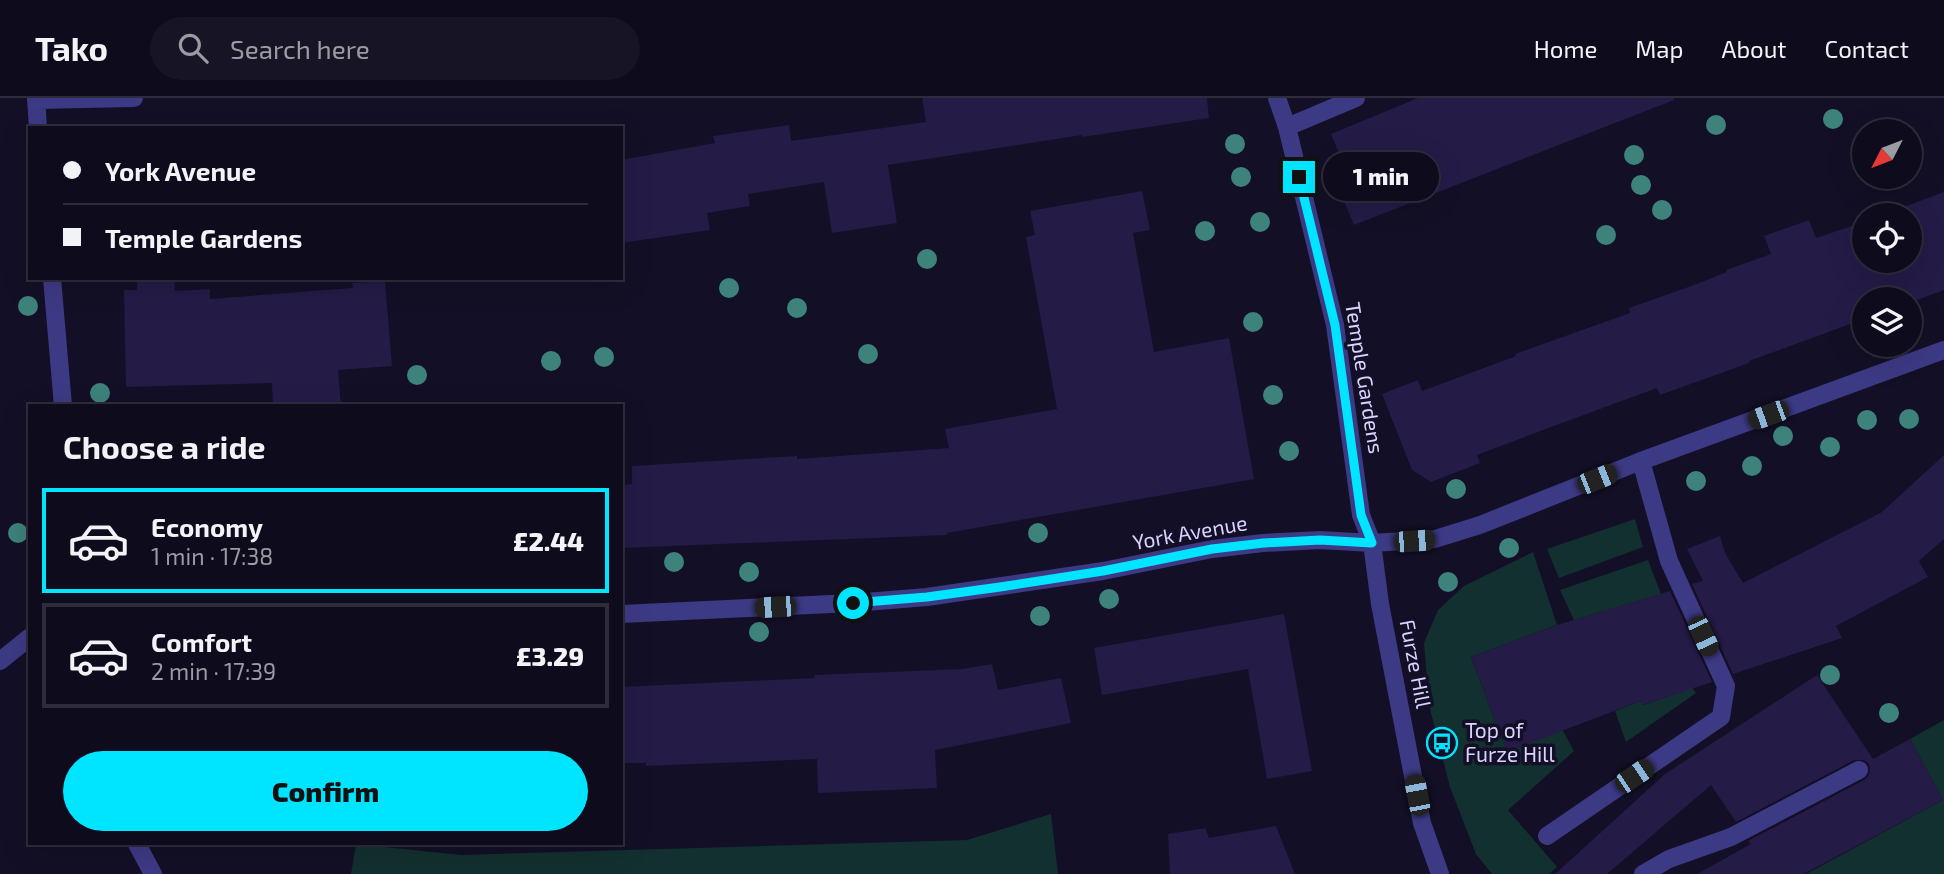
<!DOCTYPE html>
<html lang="en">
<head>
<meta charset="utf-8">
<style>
	body { margin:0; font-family:"Exo 2",sans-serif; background:#171425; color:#f1f3f6; height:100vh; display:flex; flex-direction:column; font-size:26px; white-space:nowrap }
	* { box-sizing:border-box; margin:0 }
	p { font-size:23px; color:#9b9ba3 }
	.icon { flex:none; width:38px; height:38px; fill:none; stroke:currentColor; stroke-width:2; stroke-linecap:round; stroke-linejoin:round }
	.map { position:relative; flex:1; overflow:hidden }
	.drawer { position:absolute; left:28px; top:306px; width:595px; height:441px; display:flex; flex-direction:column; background:#0e0b1c; border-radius:0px; box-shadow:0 7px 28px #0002,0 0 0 2px #2e2b3b }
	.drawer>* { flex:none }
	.top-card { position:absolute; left:28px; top:28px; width:595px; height:154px; border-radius:0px; box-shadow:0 7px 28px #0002,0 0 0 2px #2e2b3b; display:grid; align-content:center; height:154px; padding:0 35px; background:#0e0b1c }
	.needle { width:46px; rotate:228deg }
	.tools { position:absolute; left:1852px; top:21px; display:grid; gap:14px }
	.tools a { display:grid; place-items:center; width:70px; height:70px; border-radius:50%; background:#0e0b1c; box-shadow:0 7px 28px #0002,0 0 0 2px #2e2b3b; font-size:35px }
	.end { position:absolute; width:32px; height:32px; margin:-16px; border:9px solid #00e5ff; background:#111; box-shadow:0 0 0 4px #111 }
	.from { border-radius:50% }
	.bubble { position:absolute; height:49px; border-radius:24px; background:#0e0b1c; box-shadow:0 7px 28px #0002,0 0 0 2px #2e2b3b; font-size:23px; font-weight:800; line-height:49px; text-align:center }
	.car { position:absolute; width:21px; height:42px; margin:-21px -10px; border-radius:9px; box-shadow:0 0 5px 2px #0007; background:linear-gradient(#222 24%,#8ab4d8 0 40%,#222 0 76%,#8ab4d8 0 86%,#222 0) }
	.top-card b { display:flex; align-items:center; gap:24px; height:66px; font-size:26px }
	.top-card b+b { border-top:2px solid #2e2b3b }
	.top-card i { width:18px; height:18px; background:#f1f3f6 }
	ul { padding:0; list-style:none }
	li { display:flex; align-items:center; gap:21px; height:105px; margin:0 14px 10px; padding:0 21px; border:4px solid #2e2b3b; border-radius:0px }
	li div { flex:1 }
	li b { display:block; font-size:26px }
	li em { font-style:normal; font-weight:800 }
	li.on { border-color:#00e5ff }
	li>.icon { width:63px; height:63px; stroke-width:1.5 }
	h2 { padding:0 35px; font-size:32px; line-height:84px }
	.button { display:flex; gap:14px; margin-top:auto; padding:14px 35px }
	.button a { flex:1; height:80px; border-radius:42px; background:#00e5ff; color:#111; font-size:28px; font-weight:800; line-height:80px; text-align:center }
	header { display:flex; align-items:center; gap:42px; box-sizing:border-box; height:98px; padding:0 35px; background:#0e0b1c; border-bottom:2px solid #2e2b3b }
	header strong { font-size:33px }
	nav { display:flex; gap:38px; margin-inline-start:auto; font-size:24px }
	.search { width:490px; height:63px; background:#171425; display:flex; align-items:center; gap:18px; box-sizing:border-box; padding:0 24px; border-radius:38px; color:#9b9ba3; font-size:26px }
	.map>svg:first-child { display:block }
	.green { fill:#12302f }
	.building { fill:#241b47 }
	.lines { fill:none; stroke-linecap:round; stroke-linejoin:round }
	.service { stroke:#3d3a85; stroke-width:18 }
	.minor { stroke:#3d3a85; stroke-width:18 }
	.tree { fill:#3d827b }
	.route { stroke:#00e5ff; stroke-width:9 }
	.labels { text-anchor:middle; stroke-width:7; stroke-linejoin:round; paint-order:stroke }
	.street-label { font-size:21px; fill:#d9d4ff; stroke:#130f26 }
	.poi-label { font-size:21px; fill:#d9d4ff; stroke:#130f26; text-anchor:start }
</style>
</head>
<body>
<header>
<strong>Tako</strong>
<div class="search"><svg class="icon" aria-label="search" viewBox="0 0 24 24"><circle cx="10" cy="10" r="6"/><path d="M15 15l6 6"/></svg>Search here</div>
<nav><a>Home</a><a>Map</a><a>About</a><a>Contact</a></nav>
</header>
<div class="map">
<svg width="1944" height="776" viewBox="0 0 1944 776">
	<rect width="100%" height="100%" fill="#130f26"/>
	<path class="green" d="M 1635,421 L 1643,449 L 1559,480 L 1547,451 Z
		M 1533,454 L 1557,527 L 1471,559 L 1507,654 L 1562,631 L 1574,653 L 1508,712 L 1557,769 L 1549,776 L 1492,776 L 1476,756 L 1450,689 L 1429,607 L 1424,545 L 1438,512 L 1464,488 Z
		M 1648,462 L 1661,496 L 1574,522 L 1560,492 Z
		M 1692,590 L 1696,595 L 1626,644 L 1615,613 L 1640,603 L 1644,607 Z
		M 1944,622 L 1944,776 L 1806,776 L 1943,702 L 1910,641 Z
		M 1051,716 L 1058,776 L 351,776 L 356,746 L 461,757 L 967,742 Z"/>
	<path class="building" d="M 922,0 L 1207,0 L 1209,20 L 1082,39 L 1082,37 L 888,67 L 897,125 L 832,135 L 824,84 L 748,96 L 750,108 L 707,115 L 710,132 L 621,145 L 621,62 L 715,45 L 713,38 L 789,27 L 791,43 L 926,24 Z
		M 1418,0 L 1673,0 L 1674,2 L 1354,127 L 1331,72 L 1344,67 L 1331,36 Z
		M 1142,93 L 1150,132 L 1133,135 L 1154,254 L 1229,240 L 1254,381 L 947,435 L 947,437 L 621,450 L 621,387 L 632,386 L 632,368 L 797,358 L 797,361 L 949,350 L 945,331 L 1057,311 L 1026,139 L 1035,137 L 1030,113 Z
		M 1944,94 L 1944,192 L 1909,205 L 1909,201 L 1864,201 L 1864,221 L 1749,263 L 1749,265 L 1660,297 L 1657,290 L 1543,332 L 1477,357 L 1480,365 L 1431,384 L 1412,372 L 1382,296 L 1418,282 L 1422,293 L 1516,258 L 1515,256 L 1630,215 L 1629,210 L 1694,187 L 1727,174 L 1726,172 L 1771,156 L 1764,138 L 1809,122 L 1816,140 L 1864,124 L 1864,163 L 1909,163 L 1909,117 L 1882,117 Z
		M 137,180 L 174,180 L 175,193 L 210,191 L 210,201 L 353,190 L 352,185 L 385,183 L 392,268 L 338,272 L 341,308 L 273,308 L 272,285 L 126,289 L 124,192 L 137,192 Z
		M 1944,357 L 1944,441 L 1919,463 L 1928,479 L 1836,528 L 1842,540 L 1733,576 L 1692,486 L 1703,483 L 1687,451 L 1720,438 L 1725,455 L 1743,485 L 1882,414 Z
		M 1670,493 L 1712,584 L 1643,607 L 1640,603 L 1507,654 L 1471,559 L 1557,527 Z
		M 1284,516 L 1312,673 L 1267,681 L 1248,571 L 1102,597 L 1094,550 Z
		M 992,566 L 998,592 L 1061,580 L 1071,625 L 935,652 L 937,690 L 818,695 L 817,661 L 646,668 L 646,665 L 621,665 L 621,589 L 815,580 L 814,577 L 963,571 Z
		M 1817,577 L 1873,661 L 1910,641 L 1943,702 L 1804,776 L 1697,776 L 1751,746 L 1748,743 L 1864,682 L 1869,677 L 1870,672 L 1869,666 L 1864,662 L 1854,662 L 1736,724 L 1711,687 L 1607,776 L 1555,776 L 1665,676 Z
		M 1276,728 L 1295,776 L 1170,776 L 1168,736 L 1205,730 L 1209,740 Z"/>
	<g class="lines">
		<path class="service" d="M 1547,738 L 1721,619 L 1726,588 L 1669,463 L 1641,363
			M 1643,776 L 1669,761 L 1731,739 L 1859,672"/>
		<path class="minor" d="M 36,0 L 38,30
			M 1277,0 L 1287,29 L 1335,227 L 1361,417 L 1372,445 L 1380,506 L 1422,725 L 1440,776
			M 36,2 L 134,0
			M 1287,29 L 1356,0
			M 52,180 L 63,308
			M 621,516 L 853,505 L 927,499 L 1103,473 L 1212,451 L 1263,445 L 1320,442 L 1372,445 L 1435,441 L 1480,427 L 1641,363 L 1944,252
			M 0,563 L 30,539
			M 137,746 L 153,776"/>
	</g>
	<g class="tree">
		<circle cx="1833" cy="21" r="10"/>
		<circle cx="1716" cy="27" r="10"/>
		<circle cx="1235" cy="46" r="10"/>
		<circle cx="1634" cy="57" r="10"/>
		<circle cx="1241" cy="79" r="10"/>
		<circle cx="1641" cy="87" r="10"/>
		<circle cx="1662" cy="112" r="10"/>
		<circle cx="1260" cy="124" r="10"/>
		<circle cx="1205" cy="133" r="10"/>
		<circle cx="1606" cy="137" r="10"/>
		<circle cx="927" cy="161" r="10"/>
		<circle cx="729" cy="190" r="10"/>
		<circle cx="28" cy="208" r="10"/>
		<circle cx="797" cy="210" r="10"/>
		<circle cx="1253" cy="224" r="10"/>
		<circle cx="868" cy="256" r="10"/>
		<circle cx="604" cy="259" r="10"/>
		<circle cx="551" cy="263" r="10"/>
		<circle cx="417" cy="277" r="10"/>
		<circle cx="100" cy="295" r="10"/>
		<circle cx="1273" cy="297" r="10"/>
		<circle cx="1909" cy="321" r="10"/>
		<circle cx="1867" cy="322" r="10"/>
		<circle cx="1783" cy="338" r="10"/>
		<circle cx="1830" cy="349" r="10"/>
		<circle cx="1289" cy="353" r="10"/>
		<circle cx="1752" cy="368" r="10"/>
		<circle cx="1696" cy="383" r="10"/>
		<circle cx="1456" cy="391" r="10"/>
		<circle cx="18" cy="435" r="10"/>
		<circle cx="1038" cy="435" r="10"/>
		<circle cx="1509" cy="450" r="10"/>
		<circle cx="674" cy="464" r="10"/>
		<circle cx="749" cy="474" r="10"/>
		<circle cx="1448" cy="484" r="10"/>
		<circle cx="1109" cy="501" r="10"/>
		<circle cx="1040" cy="518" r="10"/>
		<circle cx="759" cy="534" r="10"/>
		<circle cx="1830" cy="577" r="10"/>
		<circle cx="1889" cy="615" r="10"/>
	</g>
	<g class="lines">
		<path class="route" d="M 853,505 L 927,499 L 1000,489 L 1103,473 L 1212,451 L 1264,445 L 1320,442 L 1372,445 L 1361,417 L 1335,227 L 1299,79"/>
	</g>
	<defs>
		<g id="bus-ring" transform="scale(1.575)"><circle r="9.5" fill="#130f26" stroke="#00e5ff" stroke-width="1.5"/><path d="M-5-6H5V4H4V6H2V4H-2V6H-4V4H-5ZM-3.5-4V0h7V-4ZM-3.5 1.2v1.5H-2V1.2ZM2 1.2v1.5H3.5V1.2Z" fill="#00e5ff"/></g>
	</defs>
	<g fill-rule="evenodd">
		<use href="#bus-ring" x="1442" y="645"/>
	</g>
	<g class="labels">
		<g class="street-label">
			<text transform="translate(1364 280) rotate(81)" y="7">Temple Gardens</text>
			<text transform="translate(1190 435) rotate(-10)" y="7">York Avenue</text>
			<text transform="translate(1415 566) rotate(79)" y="7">Furze Hill</text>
		</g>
		<g class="poi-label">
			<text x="1465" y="640">Top of<tspan x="1465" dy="24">Furze Hill</tspan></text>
		</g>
	</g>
</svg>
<div class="tools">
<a><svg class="needle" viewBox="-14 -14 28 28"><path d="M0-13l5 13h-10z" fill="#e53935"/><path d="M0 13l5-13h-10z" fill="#9b9ba3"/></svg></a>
<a><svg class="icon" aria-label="locate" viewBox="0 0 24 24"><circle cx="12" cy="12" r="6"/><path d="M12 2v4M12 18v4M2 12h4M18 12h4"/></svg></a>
<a><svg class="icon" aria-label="layers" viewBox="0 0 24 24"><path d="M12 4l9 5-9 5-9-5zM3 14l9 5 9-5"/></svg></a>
</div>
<i class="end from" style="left:853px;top:505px"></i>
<i class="end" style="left:1299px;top:79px"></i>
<div class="bubble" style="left:1323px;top:54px;width:116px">1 min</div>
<i class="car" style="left:1768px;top:317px;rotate:250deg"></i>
<i class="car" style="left:1597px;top:381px;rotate:68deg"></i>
<i class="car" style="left:1414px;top:443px;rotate:86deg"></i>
<i class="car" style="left:775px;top:509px;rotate:267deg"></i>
<i class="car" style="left:1703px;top:538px;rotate:155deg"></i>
<i class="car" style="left:1634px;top:678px;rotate:56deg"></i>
<i class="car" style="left:1417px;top:697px;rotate:349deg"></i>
<div class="top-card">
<b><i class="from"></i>York Avenue</b>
<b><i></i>Temple Gardens</b>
</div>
<section class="drawer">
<h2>Choose a ride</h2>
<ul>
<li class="on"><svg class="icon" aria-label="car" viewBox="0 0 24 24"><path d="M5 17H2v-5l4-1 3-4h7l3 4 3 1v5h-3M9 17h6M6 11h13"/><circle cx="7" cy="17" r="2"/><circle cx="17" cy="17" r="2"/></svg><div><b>Economy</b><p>1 min · 17:38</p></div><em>£2.44</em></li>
<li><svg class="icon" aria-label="car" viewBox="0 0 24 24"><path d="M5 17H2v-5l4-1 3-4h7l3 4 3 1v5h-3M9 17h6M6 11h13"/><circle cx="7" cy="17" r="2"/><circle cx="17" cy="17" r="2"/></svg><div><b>Comfort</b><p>2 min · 17:39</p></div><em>£3.29</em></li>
</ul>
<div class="button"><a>Confirm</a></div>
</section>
</div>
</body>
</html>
